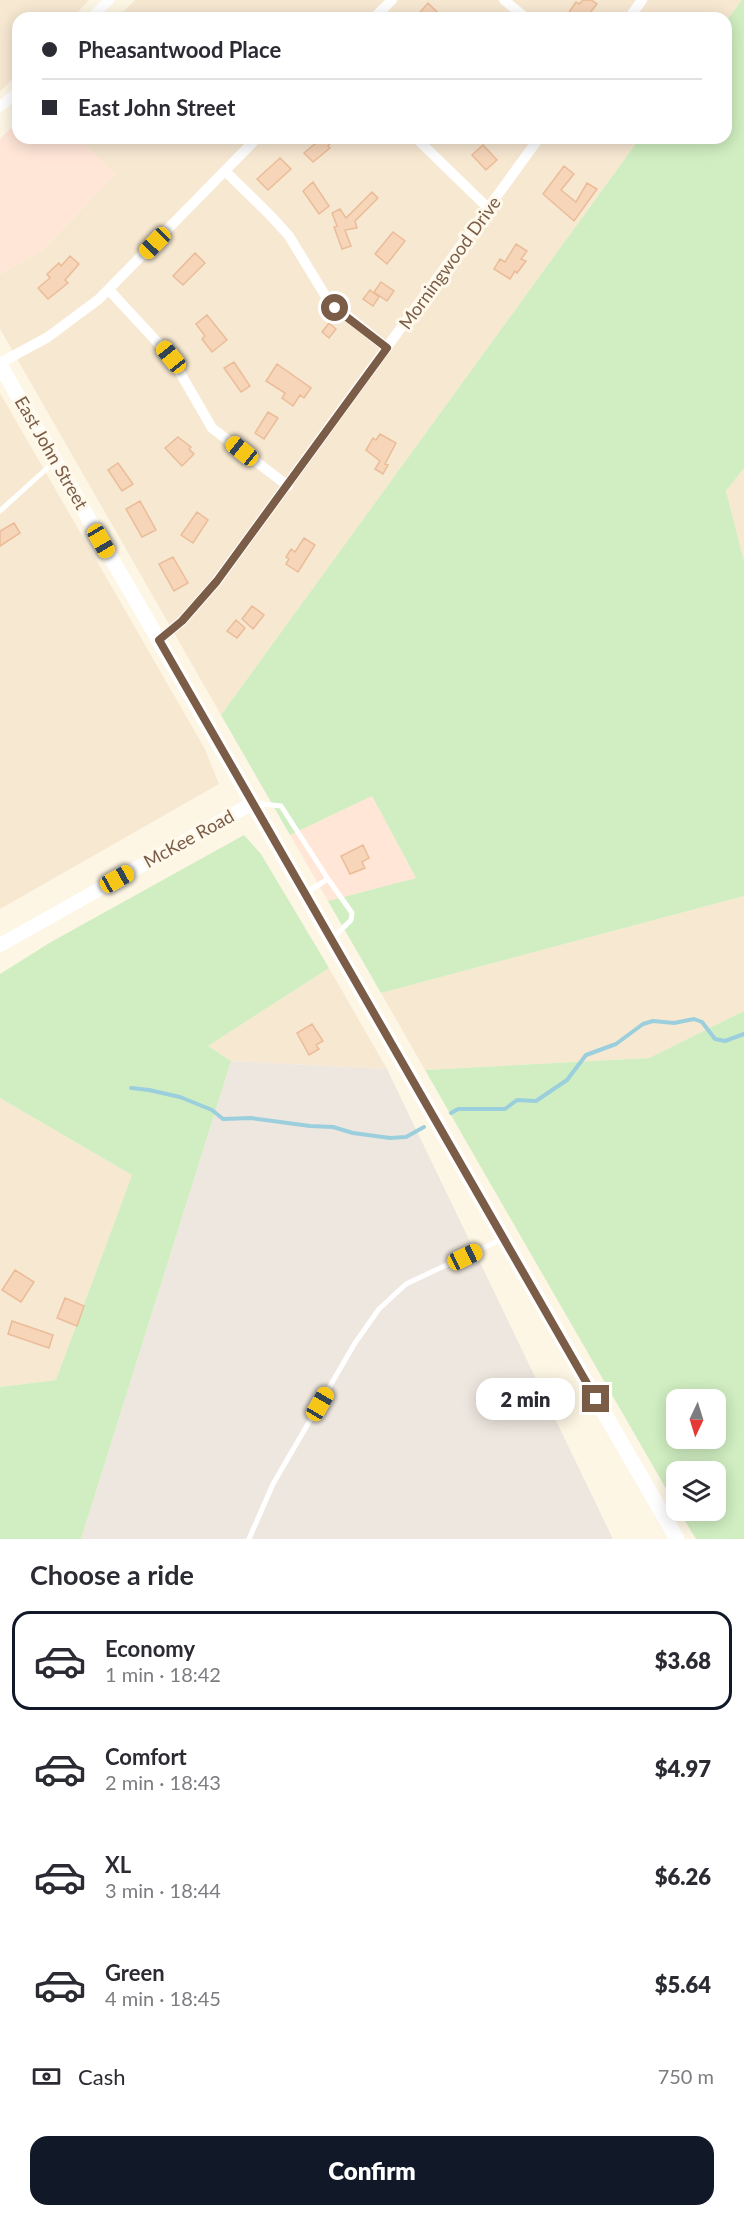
<!DOCTYPE html>
<html lang="en">
<head>
<meta charset="utf-8">
<style>
	body { margin:0; font-family:Lato,sans-serif; background:#f2f2f3; color:#2b2b33; height:100vh; display:flex; flex-direction:column; font-size:22px; white-space:nowrap }
	* { box-sizing:border-box; margin:0 }
	p { font-size:20px; color:#7c7c81 }
	.icon { flex:none; width:33px; height:33px; fill:none; stroke:currentColor; stroke-width:2; stroke-linecap:round; stroke-linejoin:round }
	.map { position:relative; height:1539px; overflow:hidden }
	.panel { display:flex; flex-direction:column; background:#fff; flex:1 }
	.panel>* { flex:none }
	.banner { position:absolute; left:12px; top:12px; width:720px; height:132px; border-radius:18px; box-shadow:0 3px 15px #0003; display:grid; align-content:center; height:132px; padding:0 30px; background:#fff }
	.needle { width:39px; rotate:184deg }
	.controls { position:absolute; left:666px; top:1389px; display:grid; gap:12px }
	.controls a { display:grid; place-items:center; width:60px; height:60px; border-radius:12px; background:#fff; box-shadow:0 3px 15px #0003; font-size:30px }
	.end { position:absolute; width:27px; height:27px; margin:-14px; border:8px solid #7a5c47; background:#fff; box-shadow:0 0 0 3px #fff }
	.from { border-radius:50% }
	.bubble { position:absolute; height:42px; border-radius:18px; background:#fff; box-shadow:0 3px 15px #0003; font-size:20px; font-weight:800; line-height:42px; text-align:center }
	.car { position:absolute; width:18px; height:36px; margin:-18px -9px; border-radius:8px; box-shadow:0 0 4px 2px #0007; background:linear-gradient(#f5c518 24%,#345 0 40%,#f5c518 0 76%,#345 0 86%,#f5c518 0) }
	.banner b { display:flex; align-items:center; gap:21px; height:57px; font-size:22px }
	.banner b+b { border-top:2px solid #e1e1e2 }
	.banner i { width:15px; height:15px; background:#2b2b33 }
	ul { padding:0; list-style:none }
	li { display:flex; align-items:center; gap:18px; height:99px; margin:0 12px 9px; padding:0 18px; border:3px solid transparent; border-radius:18px }
	li div { flex:1 }
	li b { display:block; font-size:22px }
	li em { font-style:normal; font-weight:800 }
	li.active { border-color:#111827 }
	li>.icon { width:54px; height:54px; stroke-width:1.5 }
	h2 { padding:0 30px; font-size:27px; line-height:72px }
	.pay { display:flex; align-items:center; gap:15px; height:66px; padding:0 30px; font-size:22px }
	.pay p { margin-inline-start:auto }
	.action { display:flex; gap:12px; margin-top:auto; padding:12px 30px }
	.action a { flex:1; height:69px; border-radius:18px; background:#111827; color:#fff; font-size:24px; font-weight:800; line-height:69px; text-align:center }
	.map>svg:first-child { display:block }
	.residential { fill:#f7e8d2 }
	.commercial { fill:#ffe6d7 }
	.industrial { fill:#eee7df }
	.green { fill:#d0eec1; fill-rule:evenodd }
	.lines { fill:none; stroke-linecap:round; stroke-linejoin:round }
	.stream { stroke:#9ccfdd; stroke-width:4 }
	.building { fill:#f6d5b9; stroke:#ebbc98; stroke-width:1.5 }
	.service { stroke:#fff; stroke-width:5 }
	.minor { stroke:#fff; stroke-width:10 }
	.tertiary { stroke:#fff; stroke-width:14 }
	.secondary { stroke:#fff; stroke-width:15 }
	.route { stroke:#7a5c47; stroke-width:8 }
	.labels { text-anchor:middle; stroke-width:6; stroke-linejoin:round; paint-order:stroke }
	.street-label { font-size:18px; fill:#7a5c47; stroke:#fff9ec }
</style>
</head>
<body>
<div class="map">
<svg width="744" height="1539" viewBox="0 0 744 1539">
	<rect width="100%" height="100%" fill="#fef6e4"/>
	<path class="residential" d="M 0,0 L 89,0 L 72,18 L 18,18 L 18,73 L 0,92 Z
		M 135,0 L 742,0 L 726,21 L 726,18 L 117,18 Z
		M 79,138 L 640,138 L 221,715 L 0,329 L 0,274 L 41,251 L 115,175 Z
		M 0,393 L 205,749 L 219,784 L 0,909 Z
		M 744,468 L 744,561 L 726,491 Z
		M 744,896 L 744,1011 L 649,1058 L 425,1070 L 381,993 Z
		M 329,968 L 387,1069 L 231,1061 L 208,1046 Z
		M 0,1098 L 132,1175 L 56,1380 L 0,1387 Z"/>
	<path class="commercial" d="M 18,121 L 18,138 L 79,138 L 116,174 L 41,251 L 0,274 L 0,139 Z
		M 372,796 L 416,878 L 328,901 L 290,835 Z"/>
	<path class="industrial" d="M 231,1061 L 387,1069 L 613,1539 L 81,1539 Z"/>
	<path class="green" d="M 742,0 L 744,0 L 744,468 L 726,491 L 744,561 L 744,896 L 381,993 L 328,901 L 416,878 L 372,796 L 290,835 L 221,715 L 640,138 L 726,138 L 726,21 Z
		M 244,835 L 261,854 L 329,968 L 208,1046 L 231,1061 L 81,1539 L 0,1539 L 0,1387 L 56,1380 L 132,1175 L 0,1098 L 0,974 L 51,942 Z
		M 744,1011 L 744,1539 L 696,1539 L 679,1511 L 716,1510 L 716,1472 L 676,1472 L 676,1506 L 425,1070 L 649,1058 ZM 676,1400 L 716,1400 L 716,1438 L 676,1438 Z"/>
	<g class="lines">
		<path class="stream" d="M 131,1088 L 149,1090 L 180,1097 L 212,1110 L 223,1119 L 251,1118 L 310,1126 L 333,1127 L 353,1133 L 390,1138 L 406,1137 L 424,1127
			M 451,1113 L 458,1109 L 505,1109 L 517,1100 L 536,1101 L 567,1080 L 586,1055 L 616,1044 L 643,1024 L 653,1021 L 674,1023 L 694,1019 L 702,1022 L 715,1039 L 725,1041 L 744,1034"/>
	</g>
	<path class="building" d="M 583,0 L 591,0 L 597,4 L 586,18 L 565,18 L 576,2 L 579,4 Z
		M 428,3 L 443,18 L 415,18 Z
		M 322,138 L 335,138 L 328,146 L 330,148 L 313,162 L 304,153 Z
		M 483,145 L 497,160 L 486,170 L 472,155 Z
		M 280,158 L 291,169 L 268,190 L 257,179 Z
		M 564,166 L 574,174 L 561,190 L 576,202 L 587,183 L 597,189 L 574,221 L 543,194 Z
		M 313,182 L 329,206 L 319,214 L 303,191 Z
		M 372,192 L 378,198 L 355,221 L 357,228 L 345,230 L 351,246 L 342,249 L 334,227 L 337,226 L 332,213 L 340,209 L 346,218 Z
		M 393,232 L 405,241 L 387,264 L 375,254 Z
		M 516,244 L 527,251 L 521,259 L 526,261 L 517,273 L 515,271 L 510,279 L 494,269 L 500,259 L 505,262 Z
		M 195,253 L 205,263 L 183,285 L 173,276 Z
		M 70,256 L 79,264 L 65,280 L 68,283 L 48,299 L 38,288 L 50,278 L 47,274 L 59,263 L 61,266 Z
		M 381,282 L 394,291 L 387,301 L 374,292 Z
		M 370,290 L 379,297 L 373,306 L 363,299 Z
		M 207,315 L 227,340 L 212,352 L 202,339 L 205,336 L 196,324 Z
		M 329,323 L 336,329 L 329,338 L 322,332 Z
		M 234,362 L 250,386 L 241,392 L 224,368 Z
		M 277,364 L 311,388 L 304,398 L 300,395 L 293,406 L 282,398 L 285,393 L 266,381 Z
		M 268,412 L 278,418 L 264,439 L 255,433 Z
		M 380,434 L 396,443 L 385,464 L 388,465 L 383,474 L 375,469 L 380,461 L 366,450 L 373,438 L 376,440 Z
		M 178,437 L 191,447 L 189,449 L 194,454 L 182,466 L 165,448 Z
		M 118,463 L 133,484 L 122,491 L 108,470 Z
		M 140,501 L 156,530 L 142,537 L 126,509 Z
		M 197,512 L 208,520 L 193,543 L 181,535 Z
		M 14,523 L 20,533 L 0,546 L 0,531 Z
		M 304,538 L 315,545 L 298,572 L 286,564 L 289,559 L 286,557 L 291,549 L 295,552 Z
		M 173,557 L 188,583 L 174,591 L 159,564 Z
		M 252,606 L 264,615 L 253,629 L 242,619 Z
		M 236,620 L 245,628 L 237,638 L 227,631 Z
		M 363,845 L 369,858 L 362,862 L 365,868 L 350,874 L 341,856 Z
		M 312,1024 L 323,1041 L 316,1045 L 319,1049 L 309,1055 L 297,1033 Z
		M 15,1270 L 34,1282 L 21,1302 L 2,1290 Z
		M 65,1298 L 84,1306 L 77,1326 L 57,1318 Z
		M 12,1321 L 53,1335 L 49,1348 L 8,1334 Z"/>
	<g class="lines">
		<path class="service" d="M 0,511 L 54,462
			M 255,803 L 281,806 L 328,879 L 307,892
			M 328,879 L 352,913 L 351,920 L 334,937
			M 249,1539 L 273,1484 L 355,1343 L 379,1309 L 406,1284 L 502,1239"/>
		<path class="minor" d="M 504,0 L 526,18
			M 91,18 L 109,0
			M 374,18 L 392,0
			M 629,18 L 642,0
			M 0,107 L 18,91
			M 416,138 L 489,209
			M 225,171 L 270,215 L 289,236 L 328,300 L 387,348
			M 109,290 L 171,357 L 212,428 L 288,486
			M 0,363 L 48,337 L 99,299 L 257,138
			M 159,640 L 182,621 L 217,581 L 539,138"/>
		<path class="tertiary" d="M 0,945 L 253,803"/>
		<path class="secondary" d="M 0,365 L 677,1539"/>
	</g>
	<g class="lines">
		<path class="route" d="M 335,308 L 387,348 L 217,581 L 182,621 L 159,640 L 596,1399"/>
	</g>
	<g class="labels">
		<g class="street-label">
			<text transform="translate(450 263) rotate(-54)" y="6">Morningwood Drive</text>
			<text transform="translate(51 453) rotate(60)" y="6">East John Street</text>
			<text transform="translate(189 839) rotate(-29)" y="6">McKee Road</text>
		</g>
	</g>
</svg>
<div class="controls">
<a><svg class="needle" viewBox="-14 -14 28 28"><path d="M0-13l5 13h-10z" fill="#e53935"/><path d="M0 13l5-13h-10z" fill="#7c7c81"/></svg></a>
<a><svg class="icon" aria-label="layers" viewBox="0 0 24 24"><path d="M12 4l9 5-9 5-9-5zM3 14l9 5 9-5"/></svg></a>
</div>
<i class="end from" style="left:335px;top:308px"></i>
<i class="end" style="left:596px;top:1399px"></i>
<div class="bubble" style="left:476px;top:1378px;width:99px">2 min</div>
<i class="car" style="left:155px;top:243px;rotate:224deg"></i>
<i class="car" style="left:171px;top:357px;rotate:321deg"></i>
<i class="car" style="left:242px;top:451px;rotate:309deg"></i>
<i class="car" style="left:101px;top:541px;rotate:150deg"></i>
<i class="car" style="left:117px;top:879px;rotate:61deg"></i>
<i class="car" style="left:465px;top:1257px;rotate:65deg"></i>
<i class="car" style="left:320px;top:1404px;rotate:30deg"></i>
<div class="banner">
<b><i class="from"></i>Pheasantwood Place</b>
<b><i></i>East John Street</b>
</div>
</div>
<section class="panel">
<h2>Choose a ride</h2>
<ul>
<li class="active"><svg class="icon" aria-label="car" viewBox="0 0 24 24"><path d="M5 17H2v-5l4-1 3-4h7l3 4 3 1v5h-3M9 17h6M6 11h13"/><circle cx="7" cy="17" r="2"/><circle cx="17" cy="17" r="2"/></svg><div><b>Economy</b><p>1 min · 18:42</p></div><em>$3.68</em></li>
<li><svg class="icon" aria-label="car" viewBox="0 0 24 24"><path d="M5 17H2v-5l4-1 3-4h7l3 4 3 1v5h-3M9 17h6M6 11h13"/><circle cx="7" cy="17" r="2"/><circle cx="17" cy="17" r="2"/></svg><div><b>Comfort</b><p>2 min · 18:43</p></div><em>$4.97</em></li>
<li><svg class="icon" aria-label="car" viewBox="0 0 24 24"><path d="M5 17H2v-5l4-1 3-4h7l3 4 3 1v5h-3M9 17h6M6 11h13"/><circle cx="7" cy="17" r="2"/><circle cx="17" cy="17" r="2"/></svg><div><b>XL</b><p>3 min · 18:44</p></div><em>$6.26</em></li>
<li><svg class="icon" aria-label="car" viewBox="0 0 24 24"><path d="M5 17H2v-5l4-1 3-4h7l3 4 3 1v5h-3M9 17h6M6 11h13"/><circle cx="7" cy="17" r="2"/><circle cx="17" cy="17" r="2"/></svg><div><b>Green</b><p>4 min · 18:45</p></div><em>$5.64</em></li>
</ul>
<div class="pay"><svg class="icon" aria-label="cash" viewBox="0 0 24 24"><path d="M3 7h18v10H3z"/><circle cx="12" cy="12" r="2"/></svg>Cash<p>750 m</p></div>
<div class="action"><a>Confirm</a></div>
</section>
</body>
</html>
